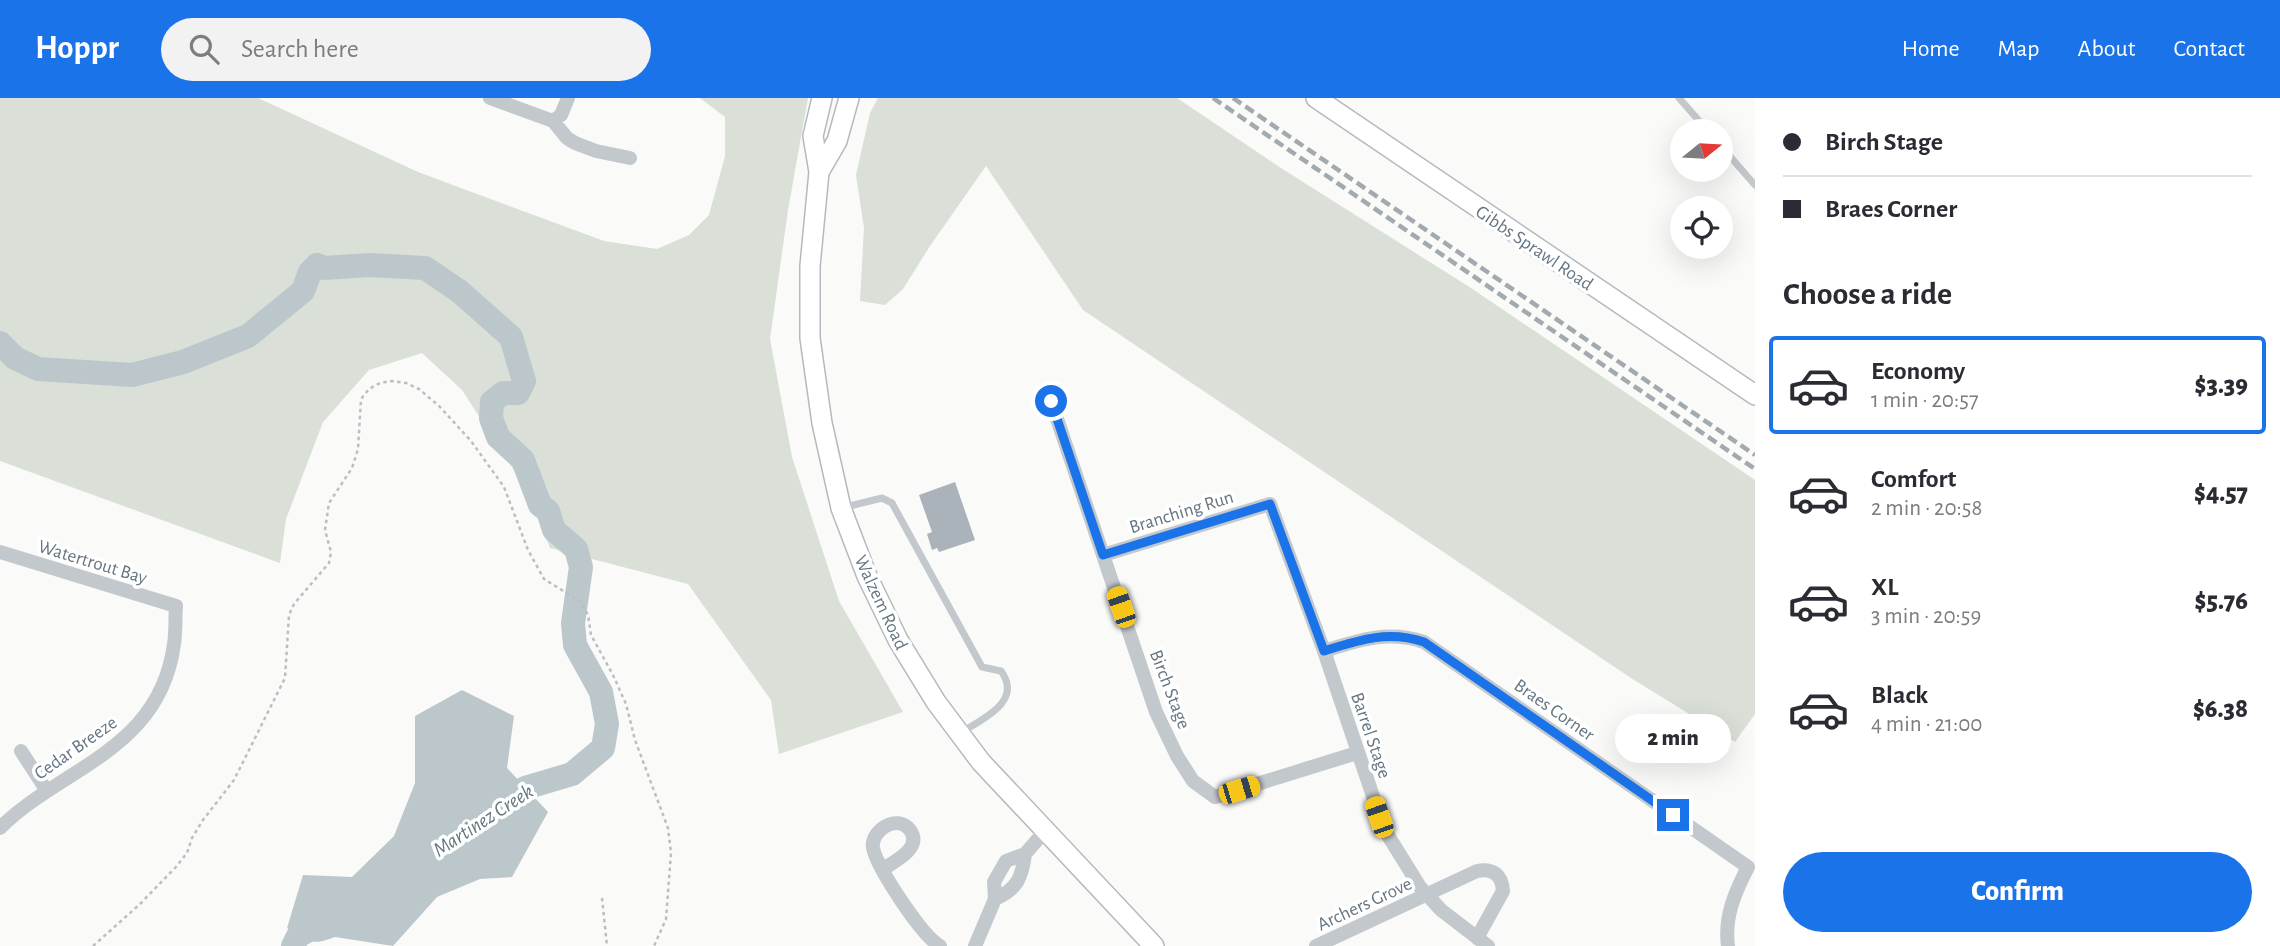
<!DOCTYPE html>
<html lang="en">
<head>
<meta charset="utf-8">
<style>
	body { margin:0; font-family:"Alegreya Sans",sans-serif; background:#f2f2f3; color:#2b2b33; height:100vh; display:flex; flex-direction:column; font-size:26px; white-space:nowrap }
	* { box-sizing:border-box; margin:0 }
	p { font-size:23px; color:#7c7c81 }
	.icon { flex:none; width:38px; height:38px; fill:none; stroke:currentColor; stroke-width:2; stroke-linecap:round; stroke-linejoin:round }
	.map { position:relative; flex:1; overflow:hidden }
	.drawer { display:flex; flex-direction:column; background:#fff; width:525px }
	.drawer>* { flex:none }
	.hud { display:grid; align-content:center; height:154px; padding:0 28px; background:#fff }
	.needle { width:46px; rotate:72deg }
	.buttons { position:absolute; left:1670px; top:21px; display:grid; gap:14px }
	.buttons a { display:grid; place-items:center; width:63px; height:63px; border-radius:50%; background:#fff; box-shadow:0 7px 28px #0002; font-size:35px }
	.end { position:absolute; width:32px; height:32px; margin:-16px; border:9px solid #1a73e8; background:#fff; box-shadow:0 0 0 4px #fff }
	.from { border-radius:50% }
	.bubble { position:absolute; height:49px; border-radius:24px; background:#fff; box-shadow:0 7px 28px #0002; font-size:23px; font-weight:800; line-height:49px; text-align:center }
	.car { position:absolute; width:21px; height:42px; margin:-21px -10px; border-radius:9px; box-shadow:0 0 5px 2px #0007; background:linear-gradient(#f5c518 24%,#345 0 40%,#f5c518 0 76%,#345 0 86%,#f5c518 0) }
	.hud b { display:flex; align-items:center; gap:24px; height:66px; font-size:26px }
	.hud b+b { border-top:2px solid #e1e1e2 }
	.hud i { width:18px; height:18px; background:#2b2b33 }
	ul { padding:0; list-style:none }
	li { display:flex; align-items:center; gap:21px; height:98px; margin:0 14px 10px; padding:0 14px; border:4px solid transparent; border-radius:7px }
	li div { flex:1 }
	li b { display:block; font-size:26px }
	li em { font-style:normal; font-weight:800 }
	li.active { border-color:#1a73e8 }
	li>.icon { width:63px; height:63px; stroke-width:1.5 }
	h2 { padding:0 28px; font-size:32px; line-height:84px }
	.action { display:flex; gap:14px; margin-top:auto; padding:14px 28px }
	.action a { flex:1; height:80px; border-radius:42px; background:#1a73e8; color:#fff; font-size:28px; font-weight:800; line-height:80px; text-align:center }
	header { display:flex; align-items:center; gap:42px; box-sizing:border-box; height:98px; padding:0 35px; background:#1a73e8; color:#fff }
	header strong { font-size:33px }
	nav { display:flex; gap:38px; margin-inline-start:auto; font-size:24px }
	.search { width:490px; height:63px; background:#f2f2f3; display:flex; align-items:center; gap:18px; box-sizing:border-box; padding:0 24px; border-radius:38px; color:#7c7c81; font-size:26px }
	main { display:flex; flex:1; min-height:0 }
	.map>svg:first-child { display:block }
	.green { fill:#dadfd7 }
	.water { fill:#bbc7cb }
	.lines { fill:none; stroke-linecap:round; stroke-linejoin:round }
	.river { stroke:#bbc7cb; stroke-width:24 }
	.building { fill:#aab3b9 }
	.secondary-casing { stroke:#b3babf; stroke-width:22 }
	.path { stroke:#bbbfc2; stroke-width:2.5; stroke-dasharray:3.5 3.5; stroke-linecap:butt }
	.lane { stroke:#c3c8cc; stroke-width:7 }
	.street { stroke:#c3c8cc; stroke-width:14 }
	.secondary { stroke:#fff; stroke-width:19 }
	.rail { stroke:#a2aab0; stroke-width:4.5; stroke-dasharray:10 5; stroke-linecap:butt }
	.route { stroke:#1a73e8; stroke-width:9 }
	.labels { text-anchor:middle; stroke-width:7; stroke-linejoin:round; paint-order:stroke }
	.street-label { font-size:19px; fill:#657683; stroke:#fff }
	.water-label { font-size:21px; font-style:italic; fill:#60757c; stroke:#fff }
</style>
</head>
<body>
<header>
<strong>Hoppr</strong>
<div class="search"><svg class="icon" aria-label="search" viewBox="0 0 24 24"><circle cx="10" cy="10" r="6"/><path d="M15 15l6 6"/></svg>Search here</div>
<nav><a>Home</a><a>Map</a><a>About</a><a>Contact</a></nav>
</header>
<main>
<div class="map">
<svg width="1755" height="848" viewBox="0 0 1755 848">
	<rect width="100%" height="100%" fill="#fafaf8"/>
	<path class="green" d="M 0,0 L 258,0 L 418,74 L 604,143 L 657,151 L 689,137 L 709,117 L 725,58 L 725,19 L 700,0 L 808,0 L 788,112 L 770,241 L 792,359 L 839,503 L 903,614 L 779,656 L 771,602 L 688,486 L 550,450 L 528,394 L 462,292 L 422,255 L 369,272 L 323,324 L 286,421 L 280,465 L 0,363 Z
		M 878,0 L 1177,0 L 1284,72 L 1471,190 L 1755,382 L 1755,616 L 1735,644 L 1634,582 L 1083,212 L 986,68 L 930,148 L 903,191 L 885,207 L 860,203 L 864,130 L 856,77 L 870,15 Z"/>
	<path class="water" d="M 462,592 L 514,618 L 507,670 L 548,714 L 512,779 L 480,781 L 437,799 L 393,848 L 335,839 C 313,848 307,844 287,830 L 303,777 L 352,779 L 394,738 L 415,685 L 415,618 Z"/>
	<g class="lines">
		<path class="river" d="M 0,245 L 15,260 L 38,271 L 132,277 L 183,264 L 248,238 L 303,193 L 310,174 L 317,167 L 324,170 L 370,167 L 425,170 L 459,193 L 511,239 L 524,283 L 518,295 L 503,295 L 492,304 L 491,320 L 498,339 L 523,362 L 540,407 L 548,413 L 554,432 L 576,451 L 581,469 L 573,525 L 575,547 L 601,594 L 607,626 L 603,650 L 572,676 L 525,690 L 500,707
			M 293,848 L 298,838 L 327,822"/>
	</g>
	<path class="building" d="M 955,384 L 975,442 L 939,454 L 937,450 L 932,452 L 927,436 L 932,434 L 919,397 Z"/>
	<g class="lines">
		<g class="secondary-casing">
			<path id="secondary" d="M 822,0 L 813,38 L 819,74 L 810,168 L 810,240 L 822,325 L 841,410 L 867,478 L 898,542 L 936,604 L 981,664 L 1154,848
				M 1316,0 L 1755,297
				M 819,74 L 837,43 L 849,0"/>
		</g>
		<path class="path" d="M 602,800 L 607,848
			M 93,848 L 139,807 L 176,769 L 187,755 L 192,740 L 203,722 L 234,682 L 285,580 L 289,517 L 294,506 L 329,465 L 331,454 L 325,432 L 329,405 L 352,370 L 358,351 L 361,301 L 369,291 L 380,285 L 391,283 L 406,285 L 419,291 L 439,308 L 471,343 L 504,389 L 528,452 L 544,481 L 581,504 L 588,517 L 591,537 L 613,577 L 626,606 L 635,642 L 668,730 L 671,755 L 666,821 L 654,848"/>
		<path class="lane" d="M 1679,0 L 1708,33
			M 1720,47 L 1755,87
			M 842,410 L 882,400 L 892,405 L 982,569 L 1001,573 C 1023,603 984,620 962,634"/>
		<path class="street" d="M 490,0 L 553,23 L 567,40 L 575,45 L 596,53 L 630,60
			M 553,23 L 561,17 L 568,0
			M 1051,303 L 1156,614 L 1177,658 L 1193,683 L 1215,699 L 1357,655
			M 0,454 L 176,508 C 175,521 176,534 174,546 C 165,614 122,646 69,679 C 44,695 21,709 0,730
			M 1103,457 L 1270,406 L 1324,553 L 1384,731 L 1420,789 L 1441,812 L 1488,848
			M 1324,553 C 1359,542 1388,532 1424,544 L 1748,769 C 1735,794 1724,819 1728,848
			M 21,653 L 47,693
			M 883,771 C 895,763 923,750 910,732 C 897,715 870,733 873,750 C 877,770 922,838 940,848
			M 995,801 C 1017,791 1022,780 1025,756
			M 975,848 L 995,801 L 994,784 L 1006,763 L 1025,756 L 1045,733
			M 1316,848 L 1477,773 C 1492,770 1502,776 1503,793 L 1477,840"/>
		<use href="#secondary" class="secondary"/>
		<path class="rail" d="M 1213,0 L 1755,371
			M 1233,0 L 1755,357"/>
	</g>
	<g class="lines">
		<path class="route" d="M 1051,303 L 1103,457 L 1270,406 L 1324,553 C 1359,542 1388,532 1424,544 L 1673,717"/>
	</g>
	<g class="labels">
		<g class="street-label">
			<text transform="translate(1535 149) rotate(34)" y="7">Gibbs Sprawl Road</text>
			<text transform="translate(1181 413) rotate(-17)" y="7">Branching Run</text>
			<text transform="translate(93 463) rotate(17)" y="7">Watertrout Bay</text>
			<text transform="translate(882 504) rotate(65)" y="7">Walzem Road</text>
			<text transform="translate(1171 591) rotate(69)" y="7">Birch Stage</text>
			<text transform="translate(1555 611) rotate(35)" y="7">Braes Corner</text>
			<text transform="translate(1372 637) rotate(71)" y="7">Barrel Stage</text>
			<text transform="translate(75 649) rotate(-35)" y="7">Cedar Breeze</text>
			<text transform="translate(1364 805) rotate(-25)" y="7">Archers Grove</text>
		</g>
		<g class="water-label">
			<text transform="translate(483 722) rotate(-33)" y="7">Martinez Creek</text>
		</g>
	</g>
</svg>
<div class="buttons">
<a><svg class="needle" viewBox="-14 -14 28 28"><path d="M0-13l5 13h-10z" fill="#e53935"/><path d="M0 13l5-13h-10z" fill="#7c7c81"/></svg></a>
<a><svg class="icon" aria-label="locate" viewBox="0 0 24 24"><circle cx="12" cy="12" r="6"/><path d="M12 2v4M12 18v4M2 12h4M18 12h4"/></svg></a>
</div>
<i class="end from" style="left:1051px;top:303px"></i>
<i class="end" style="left:1673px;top:717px"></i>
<div class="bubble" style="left:1615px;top:616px;width:116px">2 min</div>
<i class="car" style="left:1121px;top:509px;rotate:341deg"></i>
<i class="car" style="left:1239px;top:692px;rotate:73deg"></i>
<i class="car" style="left:1379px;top:719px;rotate:341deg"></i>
</div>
<section class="drawer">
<div class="hud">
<b><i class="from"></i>Birch Stage</b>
<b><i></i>Braes Corner</b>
</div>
<h2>Choose a ride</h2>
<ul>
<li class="active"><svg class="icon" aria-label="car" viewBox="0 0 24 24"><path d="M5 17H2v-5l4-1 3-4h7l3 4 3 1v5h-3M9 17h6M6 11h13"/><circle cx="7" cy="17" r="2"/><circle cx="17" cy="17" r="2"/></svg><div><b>Economy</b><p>1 min · 20:57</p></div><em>$3.39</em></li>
<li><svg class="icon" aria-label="car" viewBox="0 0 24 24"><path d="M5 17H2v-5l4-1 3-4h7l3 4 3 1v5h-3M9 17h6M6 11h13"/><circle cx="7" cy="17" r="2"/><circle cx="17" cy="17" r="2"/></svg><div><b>Comfort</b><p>2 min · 20:58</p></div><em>$4.57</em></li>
<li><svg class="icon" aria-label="car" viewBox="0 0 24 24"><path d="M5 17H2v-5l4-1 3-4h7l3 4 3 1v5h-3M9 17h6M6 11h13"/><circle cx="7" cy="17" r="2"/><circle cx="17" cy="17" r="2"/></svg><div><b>XL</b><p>3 min · 20:59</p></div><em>$5.76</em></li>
<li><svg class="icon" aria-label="car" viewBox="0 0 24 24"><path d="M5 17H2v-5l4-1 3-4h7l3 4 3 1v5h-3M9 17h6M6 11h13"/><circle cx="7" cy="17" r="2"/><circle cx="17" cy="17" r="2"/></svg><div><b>Black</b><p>4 min · 21:00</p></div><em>$6.38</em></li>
</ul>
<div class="action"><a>Confirm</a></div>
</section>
</main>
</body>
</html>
